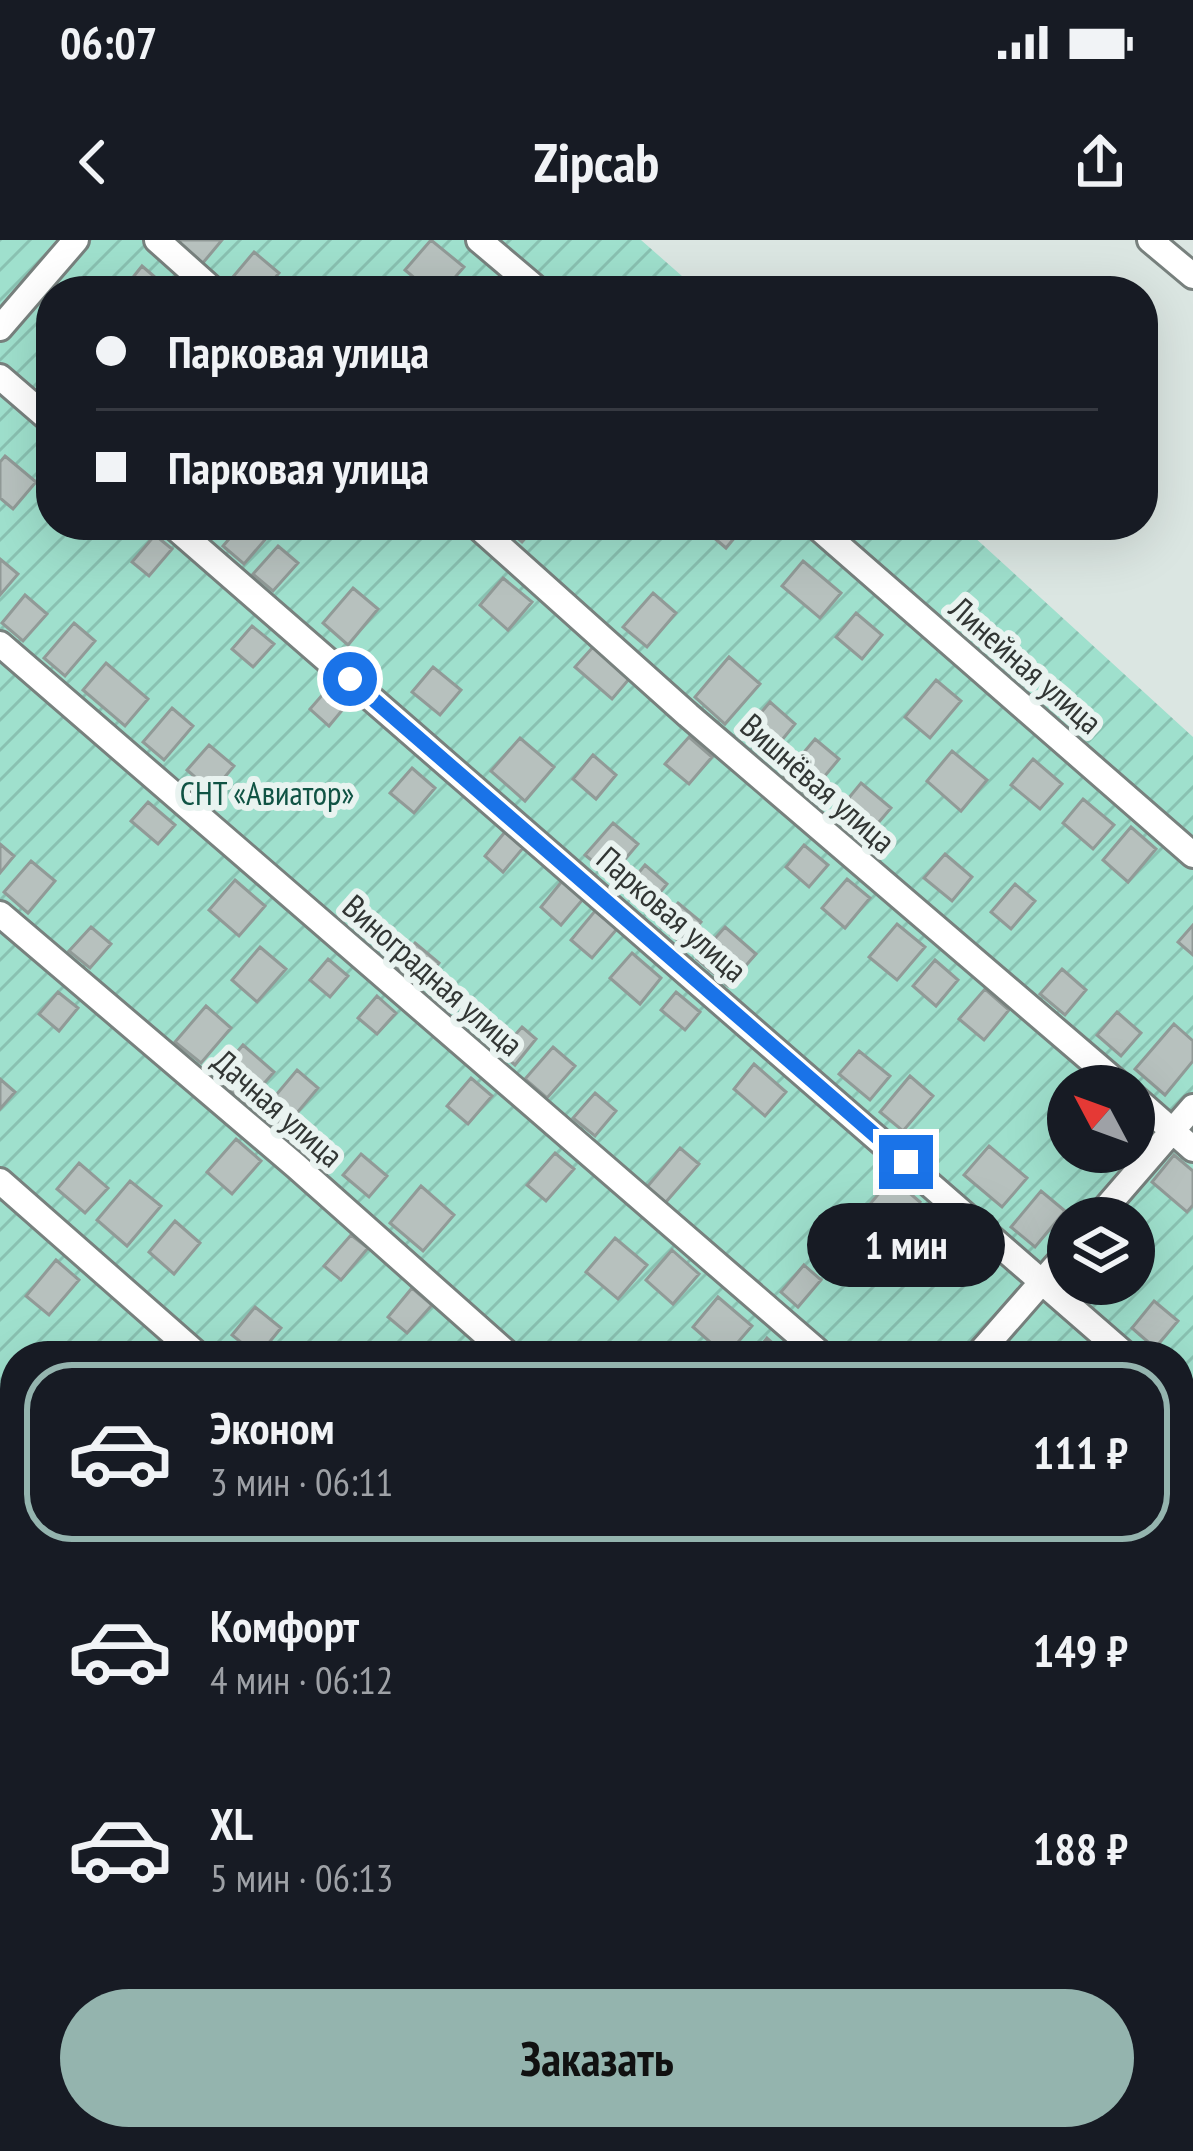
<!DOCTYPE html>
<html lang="ru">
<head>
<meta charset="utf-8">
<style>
	body { margin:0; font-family:"PT Sans Narrow",sans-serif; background:#242831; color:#f1f3f6; height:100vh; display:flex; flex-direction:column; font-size:45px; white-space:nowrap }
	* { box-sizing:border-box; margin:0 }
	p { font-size:39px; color:#9ea1a6 }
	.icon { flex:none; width:66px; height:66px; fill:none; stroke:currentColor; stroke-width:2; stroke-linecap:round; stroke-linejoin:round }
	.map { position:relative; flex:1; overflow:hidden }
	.side { position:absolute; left:0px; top:1101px; width:1194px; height:810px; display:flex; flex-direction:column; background:#171b24; border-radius:48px 48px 0 0; box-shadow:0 12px 48px #0002 }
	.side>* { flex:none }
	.banner { position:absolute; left:36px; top:36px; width:1122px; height:264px; border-radius:48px; box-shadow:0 12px 48px #0002; display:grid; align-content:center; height:264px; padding:0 60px; background:#171b24 }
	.needle { width:78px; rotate:311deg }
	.fabs { position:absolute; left:1047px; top:825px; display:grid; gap:24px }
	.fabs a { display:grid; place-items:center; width:108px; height:108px; border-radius:50%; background:#171b24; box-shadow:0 12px 48px #0002; font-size:60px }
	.end { position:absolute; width:54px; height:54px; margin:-27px; border:15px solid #1a73e8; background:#fff; box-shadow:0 0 0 6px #fff }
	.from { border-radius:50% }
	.bubble { position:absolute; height:84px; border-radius:42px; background:#171b24; box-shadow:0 12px 48px #0002; font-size:39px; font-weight:800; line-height:84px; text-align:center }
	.banner b { display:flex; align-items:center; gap:42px; height:114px; font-size:45px }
	.banner b+b { border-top:3px solid #363941 }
	.banner i { width:30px; height:30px; background:#f1f3f6 }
	ul { padding:21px 0 0; list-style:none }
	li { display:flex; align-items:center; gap:36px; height:180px; margin:0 24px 18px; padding:0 36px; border:6px solid transparent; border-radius:48px }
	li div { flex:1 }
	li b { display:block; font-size:45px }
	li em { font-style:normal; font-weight:800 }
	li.selected { border-color:#94b4ae }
	li>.icon { width:108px; height:108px; stroke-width:1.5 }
	.action { display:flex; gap:24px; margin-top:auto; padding:24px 60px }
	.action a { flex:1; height:138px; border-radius:72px; background:#94b4ae; color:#111; font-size:48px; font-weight:800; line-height:138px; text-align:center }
	.status { display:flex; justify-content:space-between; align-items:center; height:84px; padding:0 60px; background:#171b24; direction:ltr }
	.status svg { height:33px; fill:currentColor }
	header { display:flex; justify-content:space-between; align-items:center; height:156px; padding:0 60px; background:#171b24; font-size:54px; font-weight:800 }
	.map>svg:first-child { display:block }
	.garden { fill:url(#garden-furrows); fill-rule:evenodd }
	.building { fill:#b7c1be; stroke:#919a97; stroke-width:3 }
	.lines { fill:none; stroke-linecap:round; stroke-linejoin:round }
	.street-casing { stroke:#78817e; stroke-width:30 }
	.street { stroke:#fff; stroke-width:24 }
	.route { stroke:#1a73e8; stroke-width:15 }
	.labels { text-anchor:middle; stroke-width:12; stroke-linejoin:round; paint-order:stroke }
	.street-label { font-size:33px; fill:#323634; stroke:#e9f3f0 }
	.park-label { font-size:33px; fill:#105344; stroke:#e9f3f0 }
</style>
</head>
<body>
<div class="status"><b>06:07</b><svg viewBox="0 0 49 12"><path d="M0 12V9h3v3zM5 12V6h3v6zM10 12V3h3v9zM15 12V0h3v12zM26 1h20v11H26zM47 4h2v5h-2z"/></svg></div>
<header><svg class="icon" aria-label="back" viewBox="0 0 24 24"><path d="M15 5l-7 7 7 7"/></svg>Zipcab<svg class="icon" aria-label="share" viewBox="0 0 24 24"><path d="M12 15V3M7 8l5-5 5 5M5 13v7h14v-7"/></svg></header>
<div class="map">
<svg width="1193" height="1911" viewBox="0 0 1193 1911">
	<defs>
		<pattern id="garden-furrows" width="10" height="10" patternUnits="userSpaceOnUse" patternTransform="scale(3)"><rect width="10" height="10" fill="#9fe0cd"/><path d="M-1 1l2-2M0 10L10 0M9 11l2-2" fill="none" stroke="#89c1b1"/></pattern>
	</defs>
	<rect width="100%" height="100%" fill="#dbe6e2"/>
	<path class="garden" d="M 0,0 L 641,0 L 699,51 L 51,51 L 51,285 L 961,285 L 1193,497 L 1193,1911 L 0,1911 ZM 1068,846 L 1134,846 L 1134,912 L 1068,912 ZM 1068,978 L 1134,978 L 1134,1044 L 1068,1044 ZM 15,1116 L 1179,1116 L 1179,1896 L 15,1896 Z"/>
	<path class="building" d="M 181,0 L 222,0 L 202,24 L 178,4 Z
		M 431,0 L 464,27 L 443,51 L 430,51 L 405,30 Z
		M 254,12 L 279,33 L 264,51 L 235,51 L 227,44 Z
		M 142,26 L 171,51 L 122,51 Z
		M 5,216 L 36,242 L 13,269 L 0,258 L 0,222 Z
		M 241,285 L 260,285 L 270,294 L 244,324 L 223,306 Z
		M 502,285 L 537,285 L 522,302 Z
		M 699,285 L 745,285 L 726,308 Z
		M 155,295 L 172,309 L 149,336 L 132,322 Z
		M 278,306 L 298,323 L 273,351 L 253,334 Z
		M 0,319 L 18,334 L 0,355 Z
		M 803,321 L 841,353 L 820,378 L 782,346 Z
		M 503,338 L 532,362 L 508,390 L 480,365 Z
		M 353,348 L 378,369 L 348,405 L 323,383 Z
		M 653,353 L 676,373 L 647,407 L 623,387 Z
		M 25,355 L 47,374 L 23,401 L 2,383 Z
		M 856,373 L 882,395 L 862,419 L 836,397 Z
		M 74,383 L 95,401 L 65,436 L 44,418 Z
		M 252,386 L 274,404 L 253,427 L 232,409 Z
		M 593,407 L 630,438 L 612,459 L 575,427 Z
		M 729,417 L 760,444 L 725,484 L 695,457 Z
		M 106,423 L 148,459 L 125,486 L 83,450 Z
		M 433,427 L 461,450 L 440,475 L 412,452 Z
		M 936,440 L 961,461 L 930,498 L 905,477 Z
		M 330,446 L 349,462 L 329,486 L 310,469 Z
		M 770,462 L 795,484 L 768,517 L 742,495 Z
		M 172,468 L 193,486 L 164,520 L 143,502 Z
		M 689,497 L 712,517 L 689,544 L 665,524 Z
		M 520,498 L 554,527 L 525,561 L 491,531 Z
		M 815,499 L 839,519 L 808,556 L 784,536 Z
		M 209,505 L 234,526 L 212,552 L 187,530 Z
		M 952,511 L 987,540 L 961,571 L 927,541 Z
		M 593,515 L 616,535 L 596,559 L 573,539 Z
		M 1033,519 L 1062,544 L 1040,569 L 1011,545 Z
		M 412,528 L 435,548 L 414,573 L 390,553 Z
		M 861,543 L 891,568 L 867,596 L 838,571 Z
		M 1083,559 L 1114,585 L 1093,609 L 1063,583 Z
		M 148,562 L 175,585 L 158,604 L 131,581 Z
		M 613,583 L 638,604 L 611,636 L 585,615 Z
		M 1131,587 L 1156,609 L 1128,642 L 1103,620 Z
		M 505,592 L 523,608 L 503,632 L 485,616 Z
		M 0,604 L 14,616 L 0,633 Z
		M 804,605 L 828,625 L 809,647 L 786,627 Z
		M 945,614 L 972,637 L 952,661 L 924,638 Z
		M 31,621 L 55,641 L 28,673 L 4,652 Z
		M 645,625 L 667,644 L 645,671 L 623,652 Z
		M 847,639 L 870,658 L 845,688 L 822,668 Z
		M 235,640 L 265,666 L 239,696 L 209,670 Z
		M 563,640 L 584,658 L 561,685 L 541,667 Z
		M 1015,644 L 1035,661 L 1011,689 L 991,672 Z
		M 678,663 L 701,682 L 682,704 L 659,685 Z
		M 595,671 L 617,689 L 592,718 L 571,700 Z
		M 897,684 L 925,707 L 897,740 L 869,717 Z
		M 1193,685 L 1193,715 L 1178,702 Z
		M 91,687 L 111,704 L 90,728 L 69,711 Z
		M 725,687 L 756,714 L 728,746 L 697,719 Z
		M 415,703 L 439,723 L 419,747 L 395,727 Z
		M 260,707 L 286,729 L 257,762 L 232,740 Z
		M 632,713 L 661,738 L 640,764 L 610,738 Z
		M 328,719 L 348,736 L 330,757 L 310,740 Z
		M 935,720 L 958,740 L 936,766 L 913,746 Z
		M 1062,729 L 1086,750 L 1065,775 L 1040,754 Z
		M 985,749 L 1009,770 L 984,800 L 959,779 Z
		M 58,752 L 78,768 L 59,791 L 39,774 Z
		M 676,752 L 700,772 L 685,790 L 661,770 Z
		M 377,756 L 396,773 L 377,794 L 358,778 Z
		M 206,766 L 231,788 L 201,823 L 175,802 Z
		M 1117,772 L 1141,793 L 1121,816 L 1097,795 Z
		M 1174,784 L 1193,801 L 1193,821 L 1165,855 L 1135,829 Z
		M 522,787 L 536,799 L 515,825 L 500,812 Z
		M 243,805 L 274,832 L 246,864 L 215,838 Z
		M 553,807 L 575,826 L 547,858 L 525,839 Z
		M 859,811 L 890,836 L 870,860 L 839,834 Z
		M 754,824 L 786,852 L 765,876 L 734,849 Z
		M 297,830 L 318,848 L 281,892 L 260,874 Z
		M 910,836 L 933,856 L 903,891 L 880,872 Z
		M 471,838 L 492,856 L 468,884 L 447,866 Z
		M 0,839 L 15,852 L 0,869 Z
		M 595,853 L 616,871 L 595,896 L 573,878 Z
		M 236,899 L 261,921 L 232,954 L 207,932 Z
		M 989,906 L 1027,938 L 1002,967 L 964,935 Z
		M 680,908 L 699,924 L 665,963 L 647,947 Z
		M 1087,912 L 1122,912 L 1107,929 Z
		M 555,913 L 574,929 L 546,961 L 527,945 Z
		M 361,914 L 387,936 L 369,957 L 343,935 Z
		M 1174,915 L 1193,931 L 1193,965 L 1187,972 L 1152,942 Z
		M 79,923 L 108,948 L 85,973 L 57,949 Z
		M 892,938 L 920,962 L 887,1002 L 859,977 Z
		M 130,941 L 161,966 L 127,1006 L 97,980 Z
		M 421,946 L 454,975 L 423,1011 L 390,983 Z
		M 1041,951 L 1065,971 L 1035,1007 L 1011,987 Z
		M 175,981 L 200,1003 L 174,1034 L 149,1012 Z
		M 351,995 L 368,1008 L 341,1040 L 324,1026 Z
		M 615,998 L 647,1025 L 618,1059 L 586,1032 Z
		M 672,1010 L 699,1034 L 673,1064 L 646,1040 Z
		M 56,1020 L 79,1040 L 49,1075 L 26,1056 Z
		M 804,1025 L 821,1040 L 798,1067 L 781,1052 Z
		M 1069,1044 L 1103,1044 L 1088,1061 Z
		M 412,1048 L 432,1065 L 407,1093 L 388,1077 Z
		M 718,1057 L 752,1086 L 726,1116 L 693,1087 Z
		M 1154,1061 L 1178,1081 L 1155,1108 L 1132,1088 Z
		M 255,1067 L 281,1088 L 258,1116 L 232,1095 Z
		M 767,1098 L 785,1114 L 783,1116 L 753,1116 Z
		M 160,1103 L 175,1116 L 149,1116 Z
		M 15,1155 L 15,1196 L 0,1183 L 0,1173 Z
		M 1189,1206 L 1193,1209 L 1193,1248 L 1179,1236 L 1179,1218 Z
		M 15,1250 L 15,1276 L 2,1265 Z
		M 1193,1392 L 1193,1417 L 1181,1406 Z
		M 14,1515 L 15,1554 L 13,1557 L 0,1545 L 0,1531 Z
		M 1193,1748 L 1193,1790 L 1179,1778 L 1179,1765 Z
		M 13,1770 L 15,1772 L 14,1816 L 0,1805 L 0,1784 Z
		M 209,1896 L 249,1896 L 236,1911 L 220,1911 L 206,1899 Z
		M 413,1896 L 444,1896 L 431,1911 Z
		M 623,1896 L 640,1896 L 657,1911 L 610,1911 Z
		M 710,1896 L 758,1896 L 745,1911 L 727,1911 Z
		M 1124,1896 L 1150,1896 L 1139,1909 Z"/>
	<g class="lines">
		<g class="street-casing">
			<path id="street" d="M 157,0 L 214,51
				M 479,0 L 539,51
				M 1150,0 L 1193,36
				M 0,88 L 76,0
				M 0,137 L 51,181
				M 172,285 L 1127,1116
				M 476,285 L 688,475 L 1121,846
				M 815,285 L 1193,615
				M 0,404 L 823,1116
				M 0,674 L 296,926 L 510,1116
				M 1134,857 L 1193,909
				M 0,941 L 199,1116
				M 1097,978 L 1193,867
				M 977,1116 L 1068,1012
				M 1179,1162 L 1193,1175
				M 0,1205 L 15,1217
				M 1179,1429 L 1193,1441
				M 0,1467 L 15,1480
				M 1179,1704 L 1193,1716
				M 0,1732 L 15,1745
				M 189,1896 L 207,1911
				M 488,1896 L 505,1911
				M 787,1896 L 804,1911
				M 1093,1896 L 1110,1911
				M 280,1911 L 293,1896"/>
		</g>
		<use href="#street" class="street"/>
	</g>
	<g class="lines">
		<path class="route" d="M 350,439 L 906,922"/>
	</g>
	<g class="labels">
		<g class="street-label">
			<text transform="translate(1026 425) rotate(41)" y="12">Линейная улица</text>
			<text transform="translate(818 543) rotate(41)" y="12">Вишнёвая улица</text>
			<text transform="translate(672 674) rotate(41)" y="12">Парковая улица</text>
			<text transform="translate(433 735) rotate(41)" y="12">Виноградная улица</text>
			<text transform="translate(278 868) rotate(41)" y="12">Дачная улица</text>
		</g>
		<g class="park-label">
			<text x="267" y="565">СНТ «Авиатор»</text>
		</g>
	</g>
</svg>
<div class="fabs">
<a><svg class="needle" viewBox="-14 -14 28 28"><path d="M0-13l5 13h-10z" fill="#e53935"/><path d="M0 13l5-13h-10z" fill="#9ea1a6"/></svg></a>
<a><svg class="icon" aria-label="layers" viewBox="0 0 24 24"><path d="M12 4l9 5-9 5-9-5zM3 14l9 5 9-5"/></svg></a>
</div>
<i class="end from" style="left:350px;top:439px"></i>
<i class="end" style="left:906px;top:922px"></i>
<div class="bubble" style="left:807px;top:963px;width:198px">1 мин</div>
<div class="banner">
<b><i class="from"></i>Парковая улица</b>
<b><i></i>Парковая улица</b>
</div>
<section class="side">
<ul>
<li class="selected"><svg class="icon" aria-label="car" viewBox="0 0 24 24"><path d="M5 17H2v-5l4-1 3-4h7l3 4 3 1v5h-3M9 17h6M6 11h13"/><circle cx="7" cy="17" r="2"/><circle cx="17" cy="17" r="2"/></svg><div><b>Эконом</b><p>3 мин · 06:11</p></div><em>111 ₽</em></li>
<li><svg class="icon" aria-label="car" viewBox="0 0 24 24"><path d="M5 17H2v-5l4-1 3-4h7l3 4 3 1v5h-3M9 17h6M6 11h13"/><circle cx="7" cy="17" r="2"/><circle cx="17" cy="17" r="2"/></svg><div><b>Комфорт</b><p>4 мин · 06:12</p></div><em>149 ₽</em></li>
<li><svg class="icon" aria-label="car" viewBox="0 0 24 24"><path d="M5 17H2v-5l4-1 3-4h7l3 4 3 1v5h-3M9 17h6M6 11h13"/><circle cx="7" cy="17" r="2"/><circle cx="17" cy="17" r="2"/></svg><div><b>XL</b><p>5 мин · 06:13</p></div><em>188 ₽</em></li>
</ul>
<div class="action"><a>Заказать</a></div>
</section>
</div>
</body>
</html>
